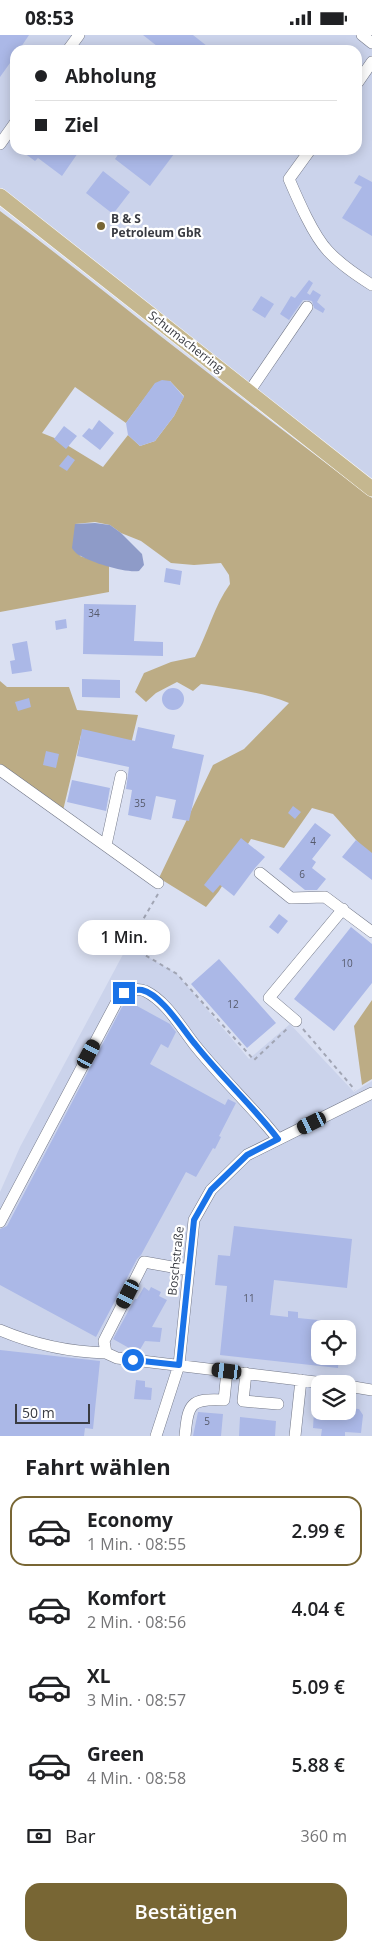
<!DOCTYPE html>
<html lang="de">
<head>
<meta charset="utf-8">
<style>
	body { margin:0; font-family:"Open Sans",sans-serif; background:#f6f6f6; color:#202124; height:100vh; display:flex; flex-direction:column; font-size:19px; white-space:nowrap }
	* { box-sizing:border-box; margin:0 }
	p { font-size:16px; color:#757577 }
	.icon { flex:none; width:28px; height:28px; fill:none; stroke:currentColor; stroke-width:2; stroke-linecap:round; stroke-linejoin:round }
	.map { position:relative; height:1401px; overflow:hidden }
	.side { display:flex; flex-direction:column; background:#fff; flex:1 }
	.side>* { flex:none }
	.guide { position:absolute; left:10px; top:10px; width:352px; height:110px; border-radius:15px; box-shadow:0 2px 12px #0003; display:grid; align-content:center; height:110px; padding:0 25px; background:#fff }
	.buttons { position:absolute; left:311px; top:1285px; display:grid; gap:10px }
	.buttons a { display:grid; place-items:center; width:45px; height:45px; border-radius:10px; background:#fff; box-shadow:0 2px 12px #0003; font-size:25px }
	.scale { position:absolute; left:15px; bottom:12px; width:75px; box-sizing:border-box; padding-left:5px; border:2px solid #393b42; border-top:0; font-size:14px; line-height:18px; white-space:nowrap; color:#393b42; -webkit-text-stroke:4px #fff; paint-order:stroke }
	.end { position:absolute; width:22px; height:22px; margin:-11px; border:6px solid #1a73e8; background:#fff; box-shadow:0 0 0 2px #fff }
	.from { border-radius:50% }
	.bubble { position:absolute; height:35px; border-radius:15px; background:#fff; box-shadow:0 2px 12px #0003; font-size:16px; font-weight:600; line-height:35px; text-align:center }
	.car { position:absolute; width:15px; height:30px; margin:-15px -8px; border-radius:6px; box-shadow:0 0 4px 1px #0007; background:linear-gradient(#222 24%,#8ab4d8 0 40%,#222 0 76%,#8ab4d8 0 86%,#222 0) }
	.guide b { display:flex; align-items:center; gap:18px; height:48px; font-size:19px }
	.guide b+b { border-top:1px solid #e0e0e0 }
	.guide i { width:12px; height:12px; background:#202124 }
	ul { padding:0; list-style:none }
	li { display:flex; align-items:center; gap:15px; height:70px; margin:0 10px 8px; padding:0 15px; border:2px solid transparent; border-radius:15px }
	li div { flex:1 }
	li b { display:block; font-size:19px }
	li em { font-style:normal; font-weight:600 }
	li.on { border-color:#786634 }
	li>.icon { width:45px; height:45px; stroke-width:1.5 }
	h2 { padding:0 25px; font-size:22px; line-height:60px }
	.pay { display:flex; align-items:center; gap:12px; height:55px; padding:0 25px; font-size:19px }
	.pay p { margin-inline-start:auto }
	.button { display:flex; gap:10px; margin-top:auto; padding:10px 25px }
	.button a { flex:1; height:58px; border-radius:15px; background:#786634; color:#fff; font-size:20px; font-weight:600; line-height:58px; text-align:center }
	.status { display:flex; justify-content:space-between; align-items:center; height:35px; padding:0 25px; background:#fff; direction:ltr }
	.status svg { height:14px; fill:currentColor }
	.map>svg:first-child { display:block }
	.built { fill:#cbd3eb; fill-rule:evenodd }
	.green { fill:#bcac85; fill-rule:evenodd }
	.water { fill:#8e9bc8 }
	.building { fill:#abb8e7 }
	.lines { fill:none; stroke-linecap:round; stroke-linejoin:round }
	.minor-casing { stroke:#747989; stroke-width:12 }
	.major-casing { stroke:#fff; stroke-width:16 }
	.path { stroke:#a1a5b4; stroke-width:2; stroke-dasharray:4 4; stroke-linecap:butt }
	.minor { stroke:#fff; stroke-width:11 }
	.major { stroke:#c5b78f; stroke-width:15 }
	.route { stroke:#1a73e8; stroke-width:6 }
	.poi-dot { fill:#786634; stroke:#fff; stroke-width:2 }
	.labels { text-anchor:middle; stroke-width:4.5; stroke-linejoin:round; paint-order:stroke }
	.number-label { font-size:10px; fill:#565a6b }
	.poi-label { font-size:12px; font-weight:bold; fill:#393b42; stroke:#fff; text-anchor:start }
	.street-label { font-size:12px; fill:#393b42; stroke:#fff }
</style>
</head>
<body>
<div class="status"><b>08:53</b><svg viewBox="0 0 49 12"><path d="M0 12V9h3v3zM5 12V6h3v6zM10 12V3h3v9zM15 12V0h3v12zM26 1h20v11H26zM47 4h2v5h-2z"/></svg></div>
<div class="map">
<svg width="372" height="1401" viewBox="0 0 372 1401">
	<rect width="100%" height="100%" fill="#dae0f2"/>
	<path class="built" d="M 0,0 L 372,0 L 372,461 L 0,167 ZM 15,15 L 358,15 L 358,115 L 15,115 Z
		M 128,910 L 177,939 L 249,1024 L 290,989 L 354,1057 L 372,1046 L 372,1401 L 0,1401 L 0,1157 L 20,1112 ZM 320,1294 L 348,1294 L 348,1321 L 320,1321 ZM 320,1349 L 348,1349 L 348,1376 L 320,1376 Z"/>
	<path class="green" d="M 0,176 C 66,225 129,277 194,327 C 253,373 313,418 372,463 L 372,823 L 333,779 L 312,773 L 284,813 L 251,804 L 219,856 L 206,872 L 159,843 L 213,730 L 244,714 L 289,668 C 262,657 230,653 201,649 L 193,656 L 177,647 L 156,658 L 146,667 L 135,657 L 144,638 L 171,627 L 195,622 C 208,598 214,571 230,549 L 229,540 L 221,528 L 194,530 L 171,528 L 141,506 L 121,498 L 110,490 L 95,487 L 75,489 L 80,521 L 109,531 L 109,557 L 0,577 ZM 170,346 L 184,361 L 174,381 L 155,406 L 140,411 L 128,400 L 103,432 L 57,404 L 42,398 L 75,352 L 126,388 L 155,349 Z
		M 0,646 L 7,652 L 69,652 L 77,675 L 138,680 L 131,709 L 81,700 L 61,784 L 0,741 Z
		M 372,965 L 372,1044 L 362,1050 L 354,991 Z"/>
	<path class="water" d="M 95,488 L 110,490 L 121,498 L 142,519 L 144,530 L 139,536 C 125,538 93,528 81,521 C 77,520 74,516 72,513 L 75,489 Z"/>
	<path class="building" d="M 0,0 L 29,0 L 19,15 L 15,15 L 15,21 L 0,42 Z
		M 143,0 L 193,0 L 212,15 L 162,15 Z
		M 20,115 L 80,115 L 62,141 L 38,123 L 35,126 Z
		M 121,115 L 177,115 L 150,151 L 115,124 Z
		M 103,136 L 130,157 L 113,179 L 86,158 Z
		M 359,140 L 372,147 L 372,201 L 342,183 L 362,152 L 354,148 Z
		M 309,245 L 313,248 L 307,258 L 310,260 L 313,255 L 321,260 L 317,267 L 325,274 L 323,278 L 314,273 L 312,266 L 307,265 L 303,265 L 289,285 L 280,279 L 291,261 L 295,263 Z
		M 261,261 L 274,269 L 265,283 L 252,275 Z
		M 162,345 L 170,346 L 184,362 L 174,381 L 155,406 L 140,411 L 128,400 L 126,388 L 155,348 Z
		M 99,385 L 114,398 L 100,415 L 82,401 L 89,393 L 92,395 Z
		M 64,391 L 77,401 L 66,414 L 54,404 Z
		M 68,420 L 75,425 L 67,436 L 59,431 Z
		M 166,533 L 182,536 L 180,550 L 164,547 Z
		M 84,569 L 136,570 L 134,606 L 163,607 L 163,621 L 83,619 Z
		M 66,584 L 67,593 L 56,595 L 55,586 Z
		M 27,606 L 32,636 L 12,639 L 10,626 L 15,625 L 12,609 Z
		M 82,644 L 120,645 L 120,663 L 82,662 Z
		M162 664a11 11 0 1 1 22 0a11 11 0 1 1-22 0Z
		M 29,663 L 31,672 L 18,676 L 15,667 Z
		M 138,692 L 175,700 L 172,713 L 204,720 L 189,786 L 172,783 L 176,765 L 156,761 L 151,785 L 128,780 L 132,755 L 126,754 L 129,732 L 77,721 L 82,694 L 135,706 Z
		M 46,716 L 59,719 L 56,733 L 43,730 Z
		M 72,745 L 110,753 L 106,776 L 67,767 Z
		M 293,771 L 301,777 L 295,784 L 288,778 Z
		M 315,788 L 331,800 L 312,824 L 316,827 L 312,833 L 326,844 L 317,855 L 305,855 L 279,834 Z
		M 241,803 L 265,822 L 255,833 L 234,861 L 220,850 L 213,858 L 204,850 Z
		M 356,805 L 372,818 L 372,845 L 342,822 Z
		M 279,879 L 288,886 L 278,899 L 269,892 Z
		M 351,892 L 372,909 L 372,948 L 334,996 L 294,964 Z
		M 219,924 L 276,988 L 247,1013 L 191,949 Z
		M 128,966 L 170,989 L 176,997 L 168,1013 L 161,1009 L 150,1029 L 225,1070 L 228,1064 L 236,1068 L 219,1101 L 221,1102 L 215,1114 L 213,1113 L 196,1142 L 186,1137 L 141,1220 L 137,1224 L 96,1302 L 0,1250 L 0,1194 L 7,1191 L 122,972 Z
		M 234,1191 L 352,1204 L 347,1253 L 274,1245 L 270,1280 L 288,1282 L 288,1276 L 298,1277 L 298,1283 L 349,1288 L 349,1294 L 320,1294 L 320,1321 L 339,1321 L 338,1333 L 220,1320 L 227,1251 L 215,1250 L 218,1220 L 230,1221 Z
		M 144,1252 L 149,1256 L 151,1252 L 161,1257 L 159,1261 L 167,1265 L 152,1292 L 162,1293 L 160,1307 L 145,1306 L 138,1318 L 113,1304 L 135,1264 L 137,1264 Z
		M 0,1315 L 100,1326 L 93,1394 L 85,1393 L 84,1401 L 0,1401 Z
		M 136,1345 L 145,1346 L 145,1352 L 152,1353 L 151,1365 L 134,1364 Z
		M 348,1373 L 359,1374 L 363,1380 L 361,1398 L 345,1397 L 345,1401 L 321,1401 L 322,1394 L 313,1393 L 314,1376 L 348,1376 Z
		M 198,1377 L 223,1379 L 221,1401 L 193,1401 Z
		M 240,1382 L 276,1386 L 275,1401 L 239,1401 Z"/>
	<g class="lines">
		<g class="minor-casing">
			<path id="minor" d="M 362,0 L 372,8
				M 68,15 L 79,0
				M 358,47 L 372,27
				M 0,109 L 15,88
				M 310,115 L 289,144 C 298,165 313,200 328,216 C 341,230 356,240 372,250
				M 249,357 L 307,272
				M 0,735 L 158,848
				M 106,810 L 121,741
				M 260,838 L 291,863 L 325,862 L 372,897
				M 296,986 L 269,963 L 343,874
				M 0,1187 L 116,968 C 123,959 132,951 145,956 C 166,966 180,991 194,1009 C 217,1038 244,1064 268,1092 L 278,1104
				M 189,1235 L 144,1227 L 104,1306 L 106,1318 L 117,1323 L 332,1349
				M 0,1295 C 33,1309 71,1317 106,1318
				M 246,1338 L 243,1366 L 278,1369
				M 348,1351 L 372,1355
				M 156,1401 L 179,1330 L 194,1185 L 211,1155 L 247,1120 L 372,1058
				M 185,1401 C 188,1369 190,1363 224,1365 L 227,1336
				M 295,1401 L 301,1345"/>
		</g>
		<g class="major-casing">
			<path id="major" d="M 0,161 L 372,454"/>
		</g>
		<path class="path" d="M 158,859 L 128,910 L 177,939 L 254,1025 L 289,992
			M 303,994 L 355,1055"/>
		<use href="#minor" class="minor"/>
		<use href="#major" class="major"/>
	</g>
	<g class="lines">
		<path class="route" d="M 124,958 C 130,956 136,954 142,955 C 162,960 183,995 195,1009 C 221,1042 253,1071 278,1104 L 247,1120 L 211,1155 L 194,1185 L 179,1330 L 133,1325"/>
	</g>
	<circle class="poi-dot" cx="101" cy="191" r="5"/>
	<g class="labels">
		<g class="number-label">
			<text x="94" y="582">34</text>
			<text x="140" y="772">35</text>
			<text x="313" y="810">4</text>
			<text x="302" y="843">6</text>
			<text x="347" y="932">10</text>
			<text x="233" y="973">12</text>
			<text x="249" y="1267">11</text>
			<text x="207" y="1390">5</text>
		</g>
		<g class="poi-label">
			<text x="111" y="188">B &amp; S<tspan x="111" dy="14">Petroleum GbR</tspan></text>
		</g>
		<g class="street-label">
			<text transform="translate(186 307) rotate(38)" y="4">Schumacherring</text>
			<text transform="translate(176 1226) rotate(-84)" y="4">Boschstraße</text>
		</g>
	</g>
</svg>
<div class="buttons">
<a><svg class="icon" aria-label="locate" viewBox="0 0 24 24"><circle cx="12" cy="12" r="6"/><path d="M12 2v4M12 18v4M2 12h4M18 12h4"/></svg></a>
<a><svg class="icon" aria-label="layers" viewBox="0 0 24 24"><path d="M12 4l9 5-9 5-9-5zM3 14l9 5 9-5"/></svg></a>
</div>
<div class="scale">50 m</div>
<i class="end from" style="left:133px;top:1325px"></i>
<i class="end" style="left:124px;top:958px"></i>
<div class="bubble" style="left:78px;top:885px;width:92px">1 Min.</div>
<i class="car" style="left:89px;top:1019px;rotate:28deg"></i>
<i class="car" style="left:312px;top:1088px;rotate:244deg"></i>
<i class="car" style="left:128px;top:1259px;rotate:207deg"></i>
<i class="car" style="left:227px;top:1336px;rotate:277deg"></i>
<div class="guide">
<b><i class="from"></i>Abholung</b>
<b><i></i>Ziel</b>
</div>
</div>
<section class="side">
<h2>Fahrt wählen</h2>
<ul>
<li class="on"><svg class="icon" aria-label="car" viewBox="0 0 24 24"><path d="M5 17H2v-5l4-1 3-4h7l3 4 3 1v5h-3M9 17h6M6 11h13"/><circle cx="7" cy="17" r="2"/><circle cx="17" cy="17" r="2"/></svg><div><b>Economy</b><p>1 Min. · 08:55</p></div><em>2.99 €</em></li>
<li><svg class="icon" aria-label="car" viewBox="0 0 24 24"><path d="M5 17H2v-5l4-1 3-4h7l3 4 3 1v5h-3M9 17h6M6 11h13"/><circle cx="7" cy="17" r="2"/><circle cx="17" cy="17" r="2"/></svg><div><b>Komfort</b><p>2 Min. · 08:56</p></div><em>4.04 €</em></li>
<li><svg class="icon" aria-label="car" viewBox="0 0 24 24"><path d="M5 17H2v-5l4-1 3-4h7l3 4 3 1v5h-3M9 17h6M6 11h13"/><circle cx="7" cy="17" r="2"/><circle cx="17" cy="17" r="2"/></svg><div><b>XL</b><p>3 Min. · 08:57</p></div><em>5.09 €</em></li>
<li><svg class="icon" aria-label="car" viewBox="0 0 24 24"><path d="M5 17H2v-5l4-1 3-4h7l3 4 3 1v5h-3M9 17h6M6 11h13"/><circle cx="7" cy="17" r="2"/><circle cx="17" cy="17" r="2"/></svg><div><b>Green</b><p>4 Min. · 08:58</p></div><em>5.88 €</em></li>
</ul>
<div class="pay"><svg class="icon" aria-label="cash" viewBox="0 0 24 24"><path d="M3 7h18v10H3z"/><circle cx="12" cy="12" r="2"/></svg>Bar<p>360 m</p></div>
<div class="button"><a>Bestätigen</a></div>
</section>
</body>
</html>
